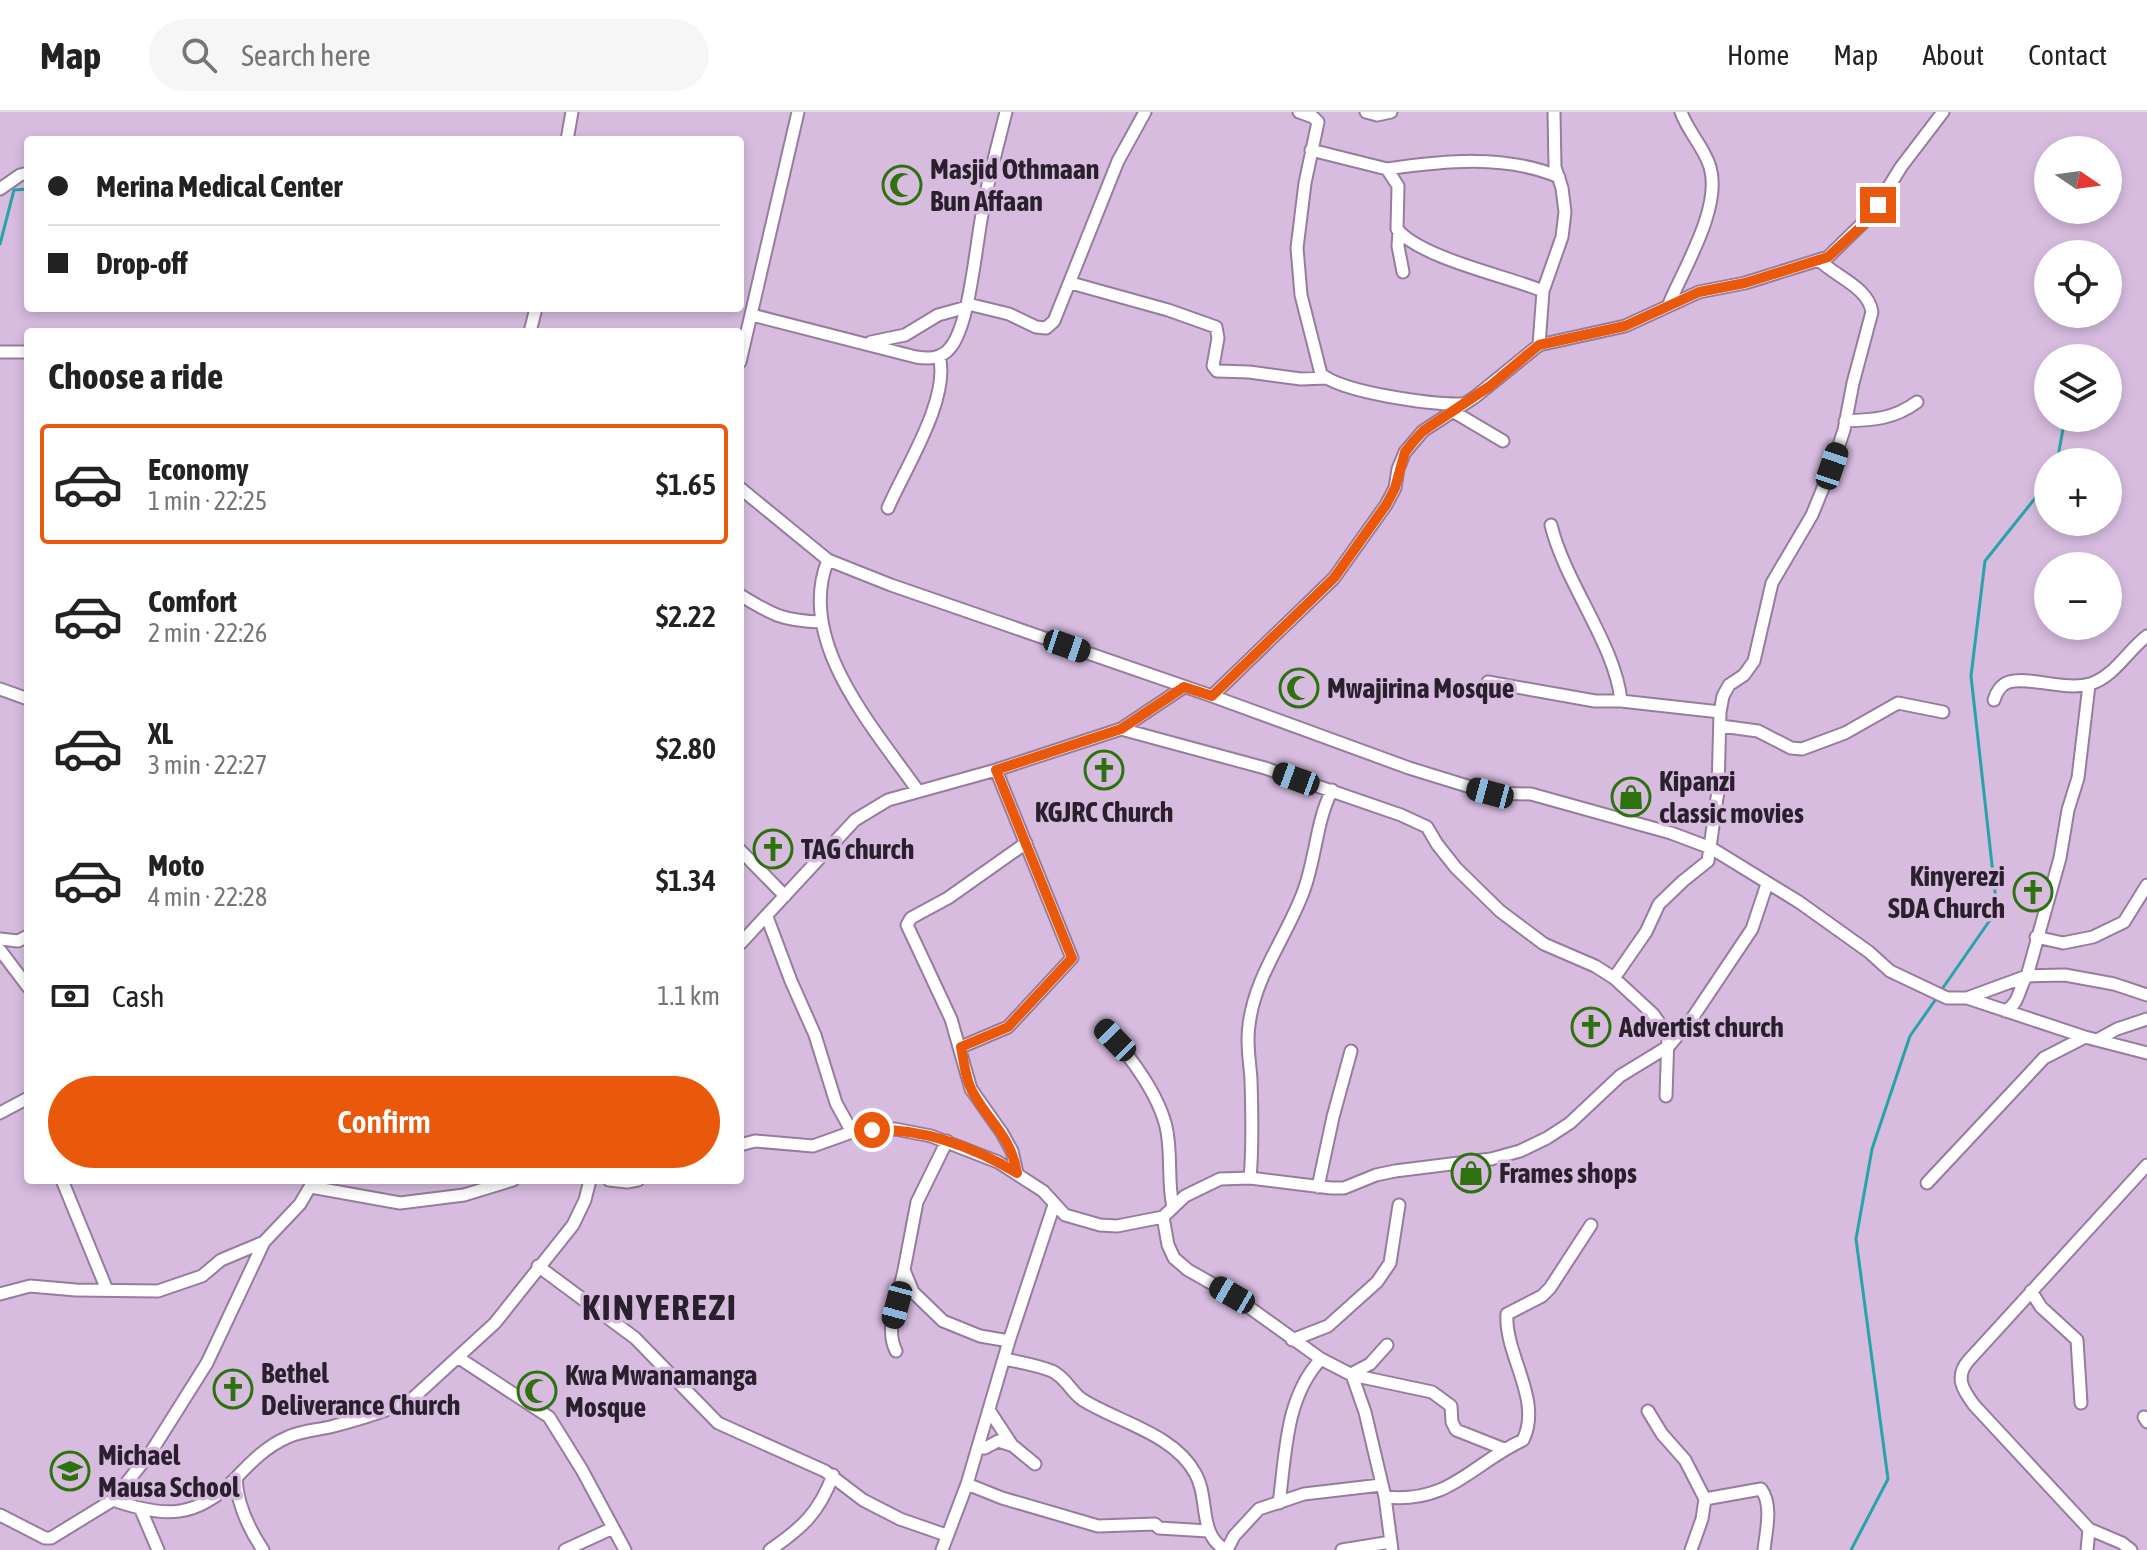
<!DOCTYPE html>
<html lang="en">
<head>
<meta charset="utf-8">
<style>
	body { margin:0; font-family:"Asap Condensed",sans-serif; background:#f6f6f6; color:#222; height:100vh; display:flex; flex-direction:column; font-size:30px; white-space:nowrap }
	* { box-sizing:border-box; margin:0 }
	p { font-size:26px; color:#767676 }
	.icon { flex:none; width:44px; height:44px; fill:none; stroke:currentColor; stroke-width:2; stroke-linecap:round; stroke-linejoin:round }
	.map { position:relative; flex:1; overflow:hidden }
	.drawer { position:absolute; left:24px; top:216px; width:720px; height:856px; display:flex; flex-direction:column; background:#fff; border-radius:8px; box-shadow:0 4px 12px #0003 }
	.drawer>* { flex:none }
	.hud { position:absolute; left:24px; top:24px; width:720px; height:176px; border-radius:8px; box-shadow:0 4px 12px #0003; display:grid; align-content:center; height:176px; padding:0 24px; background:#fff }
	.needle { width:52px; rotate:103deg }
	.controls { position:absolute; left:2034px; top:24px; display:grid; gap:16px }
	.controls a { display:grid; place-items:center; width:88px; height:88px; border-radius:50%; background:#fff; box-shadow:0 4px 12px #0003; font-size:40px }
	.end { position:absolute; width:36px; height:36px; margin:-18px; border:10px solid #ea580c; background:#fff; box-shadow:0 0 0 4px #fff }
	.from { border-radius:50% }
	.car { position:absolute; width:24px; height:48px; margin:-24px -12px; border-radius:10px; box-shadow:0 0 6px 2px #0007; background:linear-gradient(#222 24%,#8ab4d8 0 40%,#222 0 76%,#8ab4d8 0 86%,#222 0) }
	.hud b { display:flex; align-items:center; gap:28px; height:76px; font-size:30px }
	.hud b+b { border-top:2px solid #e0e0e0 }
	.hud i { width:20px; height:20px; background:#222 }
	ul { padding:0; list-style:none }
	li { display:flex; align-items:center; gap:24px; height:120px; margin:0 16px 12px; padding:0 8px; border:4px solid transparent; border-radius:8px }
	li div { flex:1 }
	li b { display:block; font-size:30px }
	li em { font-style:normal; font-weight:600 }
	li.selected { border-color:#ea580c }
	li>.icon { width:72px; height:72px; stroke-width:1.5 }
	h2 { padding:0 24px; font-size:36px; line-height:96px }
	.pay { display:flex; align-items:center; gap:20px; height:88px; padding:0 24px; font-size:30px }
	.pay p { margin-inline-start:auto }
	.cta { display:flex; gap:16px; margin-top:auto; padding:16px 24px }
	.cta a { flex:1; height:92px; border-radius:48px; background:#ea580c; color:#fff; font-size:32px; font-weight:600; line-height:92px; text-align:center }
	header { display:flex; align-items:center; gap:48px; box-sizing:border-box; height:112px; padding:0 40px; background:#fff; border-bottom:2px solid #e0e0e0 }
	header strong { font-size:38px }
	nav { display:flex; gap:44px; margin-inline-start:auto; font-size:28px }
	.search { width:560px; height:72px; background:#f6f6f6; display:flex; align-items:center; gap:20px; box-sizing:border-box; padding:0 28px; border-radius:44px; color:#767676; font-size:30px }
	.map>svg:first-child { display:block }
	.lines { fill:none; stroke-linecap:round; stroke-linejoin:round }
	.stream { stroke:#27a4a8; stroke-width:3 }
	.minor-casing { stroke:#967d9e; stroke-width:15 }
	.minor { stroke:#fff; stroke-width:11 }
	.route { stroke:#ea580c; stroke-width:10 }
	.labels { text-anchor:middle; stroke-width:7; stroke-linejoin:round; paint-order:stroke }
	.poi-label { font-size:28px; font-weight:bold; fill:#2a202d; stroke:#d7bcdf; text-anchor:start }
	.district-label { font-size:36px; font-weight:bold; letter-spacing:2px; fill:#2a202d; stroke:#d7bcdf }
</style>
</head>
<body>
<header>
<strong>Map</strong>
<div class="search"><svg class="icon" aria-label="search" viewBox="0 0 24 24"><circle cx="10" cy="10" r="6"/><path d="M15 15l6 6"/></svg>Search here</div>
<nav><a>Home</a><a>Map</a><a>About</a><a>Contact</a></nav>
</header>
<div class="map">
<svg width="2147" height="1438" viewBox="0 0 2147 1438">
	<rect width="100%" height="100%" fill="#d7bcdf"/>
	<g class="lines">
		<path class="stream" d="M 0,132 L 14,78 L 28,77
			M 2057,350 L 2065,306
			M 1940,880 L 1997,798 L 1971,564 L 1985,449 L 2048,370
			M 1851,1438 L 1888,1367 L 1856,1127 L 1872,1037 L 1910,924 L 1936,887"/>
		<g class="minor-casing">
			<path id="minor" d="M 1299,0 L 1313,5 L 1318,10 L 1305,71 L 1297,136 L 1301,183 L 1321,262 C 1344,281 1433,293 1464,292
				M 1366,0 L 1377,3 L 1391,0
				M 567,28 L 572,0
				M 1311,38 L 1387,57 L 1398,74 L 1397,117 C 1420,146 1507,164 1543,179
				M 1387,57 C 1443,49 1505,42 1559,65
				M 0,77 L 20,63 L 28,61
				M 1399,120 L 1398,134 L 1403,160
				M 1071,171 L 1168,198 L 1216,215 L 1218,226 L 1213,254 L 1217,259 L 1249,260 L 1301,267 L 1326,266
				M 968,192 L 1009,202 L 1036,215 L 1046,216 L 1054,209 L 1118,49 L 1145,0
				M 1669,192 C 1684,156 1722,95 1710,55 C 1704,35 1688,20 1681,0
				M 752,203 L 916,245 C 929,247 941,247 950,236 C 970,213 976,130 983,97 C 989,64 998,32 1006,0
				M 530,220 L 536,196
				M 871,230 L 905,223 L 938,203 L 967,195
				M 1539,233 L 1543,179 L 1562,125 L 1565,100 L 1562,76 L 1555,55 L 1554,0
				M 0,240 L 28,240
				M 740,250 L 798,0
				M 1454,300 L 1503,329
				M 1845,309 C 1873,308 1894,307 1917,290
				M 740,376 L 828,448 L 891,473 L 1212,584 L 1409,656 L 1490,681 L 1531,682 L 1671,721 L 1711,736 L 1799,790 L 1869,840 L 1890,859 L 1947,886 L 1967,886 L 2027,864 L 2065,863 L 2114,872 L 2147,883
				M 888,396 C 904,358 951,286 939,244
				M 1551,413 C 1565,471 1616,534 1621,589
				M 828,448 C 795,529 874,616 918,679
				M 740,483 C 771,502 782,509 821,510
				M 1488,570 L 1595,589 L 1621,589 L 1720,600
				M 0,577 L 28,587
				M 1212,584 L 1334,466 L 1386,393 L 1395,376 L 1398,357 L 1405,340 L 1423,319 L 1475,285 L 1539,233 L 1625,214 L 1699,180 L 1745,171 L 1828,145 L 1872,102 L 1901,55 L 1943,0
				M 1994,588 C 1996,581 2001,572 2009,570 C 2029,564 2065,579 2090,572 C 2114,565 2128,538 2147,524
				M 1721,614 L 1758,619 L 1791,636 L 1802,637 L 1845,621 L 1898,591 L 1943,600
				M 1121,617 L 1265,656 L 1401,703 L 1427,715 L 1437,732 L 1456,756 L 1500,799 L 1544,832 L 1595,854 L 1614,866 L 1653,902 L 1668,923 L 1666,984
				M 740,738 L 785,784
				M 767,805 L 791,869 L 815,923 L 836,991 L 852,1020
				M 2036,825 L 2063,831 L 2093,825 L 2124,810 L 2147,773
				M 0,827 L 18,829 L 28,824
				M 740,832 L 855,708 L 888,688 L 996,658 L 1121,617 L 1184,575
				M 0,838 L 28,875
				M 1614,866 L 1646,820 L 1659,792 L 1683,769 L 1708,749 L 1718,679 L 1720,600 L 1723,584 L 1729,573 L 1744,563 L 1754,549 L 1772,471 L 1812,403 L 1832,354 L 1844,318 L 1853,271 L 1872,200 C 1868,175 1836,165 1819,148
				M 1967,886 L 2085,925 L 2147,941
				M 2005,899 C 2020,892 2018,876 2027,864 L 2060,746 L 2068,698 L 2078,666 L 2089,573
				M 1104,916 C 1129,942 1165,989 1168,1027 C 1171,1050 1168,1073 1173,1095
				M 2097,928 L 2117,917 L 2147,907
				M 961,935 L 1008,915 L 1072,846 L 996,658
				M 0,1001 L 28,986
				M 947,1029 L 917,1090 L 904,1158 L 913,1180 L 943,1209 L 980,1224 L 1009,1229
				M 740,1033 L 755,1029 L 813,1034 L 852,1020 L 872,1018 L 895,1017 L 931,1024 L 998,1050 L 1043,1079 L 1065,1103 L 1100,1113 L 1117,1114 L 1163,1105 L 1185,1084 L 1220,1067 L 1250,1066 L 1331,1076 L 1344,1076 L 1376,1063 L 1395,1059 L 1491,1047 L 1520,1039 L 1547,1026 L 1570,1011 L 1620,964 L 1669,934 L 1693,905 L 1752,817 L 1767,772
				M 1017,1061 L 1012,1039 L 1002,1021 L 971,977 L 951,907 L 907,813 L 911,806 L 948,786 L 1026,731
				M 1250,1066 C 1253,1035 1252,1000 1251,968 C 1250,950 1246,932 1249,913 C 1255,863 1287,825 1304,778 C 1316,745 1316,710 1332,678
				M 62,1068 L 107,1178
				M 609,1068 L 627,1070 L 638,1068
				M 1927,1071 L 2044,946 L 2085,925
				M 311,1075 L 400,1091 L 464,1083 L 513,1068
				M 1318,1075 L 1333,1005 L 1351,939
				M 1163,1105 L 1168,1133 L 1174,1146 L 1188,1158 L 1232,1183 L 1321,1247 L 1352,1263 L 1365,1300 L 1385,1385 L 1392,1438
				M 538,1154 L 635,1226 L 718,1311 L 825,1359 L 863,1388 L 900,1407 L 946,1423
				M 2031,1179 L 2041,1195 L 2077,1228 L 2081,1291
				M 0,1182 L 30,1174 L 76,1178 L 158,1179 L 202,1164 L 221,1148 L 264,1130
				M 1292,1228 L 1328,1214 L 1377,1170 L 1390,1151 L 1399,1093
				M 896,1239 C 884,1216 899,1183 904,1158
				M 459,1246 L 549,1305 L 582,1358 L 625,1438
				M 1004,1247 C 1020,1250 1037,1253 1052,1259 C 1068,1267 1070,1280 1083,1288 C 1118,1310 1174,1322 1195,1361 C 1210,1386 1197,1422 1226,1438
				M 1351,1262 L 1370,1252 L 1387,1233
				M 1352,1263 L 1432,1280 L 1451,1294 L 1452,1310 L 1456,1318 L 1504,1337
				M 989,1298 L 1012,1333 L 1035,1352
				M 1648,1299 L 1662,1322 L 1685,1348 L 1705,1387 L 1702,1407 L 1691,1438
				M 2144,1305 L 2147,1310
				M 978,1336 L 985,1336 L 998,1329 L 1011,1333
				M 236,1366 C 237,1392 249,1417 263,1438
				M 967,1372 L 1002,1386 L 1098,1414 L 1155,1412 L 1159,1416 L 1208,1419
				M 1385,1385 C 1450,1392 1471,1352 1523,1328 C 1543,1288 1504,1242 1507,1202 L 1542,1184 L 1550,1176 L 1591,1113
				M 1705,1387 L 1761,1377 C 1773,1393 1766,1419 1764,1438
				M 113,1388 C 164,1406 197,1407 236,1366 C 252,1349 267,1334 288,1325 C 301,1319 317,1318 330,1315 C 357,1308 386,1300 412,1287 L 495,1211 L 573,1113 L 585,1088 L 590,1068
				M 1279,1391 C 1286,1341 1285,1286 1321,1247
				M 141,1398 L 158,1438
				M 0,1403 L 45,1426 L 51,1426 L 113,1388 L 151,1340 L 207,1251 L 264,1130 L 300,1092 L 314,1068
				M 565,1438 L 613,1416
				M 770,1438 C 802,1416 819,1401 833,1363
				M 942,1438 L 967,1372 L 1009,1229 L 1054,1093
				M 1227,1438 L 1234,1424 L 1259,1397 L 1304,1382 L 1381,1373
				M 1342,1438 L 1391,1430
				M 2087,1438 L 2089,1417
				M 2131,1438 L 2122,1431 L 2089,1417 L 1974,1293 C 1963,1278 1954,1265 1969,1248 L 2147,1053"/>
		</g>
		<use href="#minor" class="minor"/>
	</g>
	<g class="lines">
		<path class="route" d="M 872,1018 C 924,1016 973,1035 1017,1061 C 1011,1024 988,1009 972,979 C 965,966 964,949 961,935 L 1008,915 L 1072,846 L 996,658 L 1121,617 L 1184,575 L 1212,584 L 1334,466 L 1386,393 L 1395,376 L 1405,340 L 1414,329 L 1423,319 L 1490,274 L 1539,233 L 1625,214 L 1699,180 L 1745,171 L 1828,145 L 1864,112 L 1878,93"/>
	</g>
	<defs>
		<g id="mosque-ring" transform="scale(2)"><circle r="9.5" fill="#d7bcdf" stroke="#2e720f" stroke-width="1.5"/><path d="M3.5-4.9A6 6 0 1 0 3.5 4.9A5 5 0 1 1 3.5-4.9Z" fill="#2e720f"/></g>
		<g id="church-ring" transform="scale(2)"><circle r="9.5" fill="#d7bcdf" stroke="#2e720f" stroke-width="1.5"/><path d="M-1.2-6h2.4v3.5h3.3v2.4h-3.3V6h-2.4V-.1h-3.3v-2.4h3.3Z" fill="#2e720f"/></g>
		<g id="shop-ring" transform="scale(2)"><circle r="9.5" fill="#d7bcdf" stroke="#2e720f" stroke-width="1.5"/><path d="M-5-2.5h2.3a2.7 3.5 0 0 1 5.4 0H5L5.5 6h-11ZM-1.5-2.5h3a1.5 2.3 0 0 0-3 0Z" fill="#2e720f"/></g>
		<g id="school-ring" transform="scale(2)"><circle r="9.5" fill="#d7bcdf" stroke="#2e720f" stroke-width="1.5"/><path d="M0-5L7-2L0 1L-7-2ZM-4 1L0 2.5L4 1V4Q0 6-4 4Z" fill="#2e720f"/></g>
	</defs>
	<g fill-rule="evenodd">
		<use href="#mosque-ring" x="902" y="73"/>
		<use href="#mosque-ring" x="1299" y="576"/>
		<use href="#church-ring" x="1104" y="658"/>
		<use href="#shop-ring" x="1631" y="685"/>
		<use href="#church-ring" x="773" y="737"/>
		<use href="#church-ring" x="2033" y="780"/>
		<use href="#church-ring" x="1591" y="915"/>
		<use href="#shop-ring" x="1471" y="1061"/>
		<use href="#church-ring" x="233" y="1277"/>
		<use href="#mosque-ring" x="537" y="1279"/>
		<use href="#school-ring" x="70" y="1359"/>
	</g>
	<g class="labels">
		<g class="poi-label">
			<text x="930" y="67">Masjid Othmaan<tspan x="930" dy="32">Bun Affaan</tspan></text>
			<text x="1327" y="586">Mwajirina Mosque</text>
			<text x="1659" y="679">Kipanzi<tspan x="1659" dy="32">classic movies</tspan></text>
			<text x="1104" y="710" text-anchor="middle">KGJRC Church</text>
			<text x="801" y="747">TAG church</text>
			<text x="2005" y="774" text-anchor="end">Kinyerezi<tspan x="2005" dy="32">SDA Church</tspan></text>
			<text x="1619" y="925">Advertist church</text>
			<text x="1499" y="1071">Frames shops</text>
			<text x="261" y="1271">Bethel<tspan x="261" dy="32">Deliverance Church</tspan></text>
			<text x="565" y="1273">Kwa Mwanamanga<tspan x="565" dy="32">Mosque</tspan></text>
			<text x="98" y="1353">Michael<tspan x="98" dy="32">Mausa School</tspan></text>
		</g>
		<g class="district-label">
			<text x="660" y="1208">KINYEREZI</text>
		</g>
	</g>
</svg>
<div class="controls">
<a><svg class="needle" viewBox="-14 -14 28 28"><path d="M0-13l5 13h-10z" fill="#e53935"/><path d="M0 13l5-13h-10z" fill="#767676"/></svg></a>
<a><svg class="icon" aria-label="locate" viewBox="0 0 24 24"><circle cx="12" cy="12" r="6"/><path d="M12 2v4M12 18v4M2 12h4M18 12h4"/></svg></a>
<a><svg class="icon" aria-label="layers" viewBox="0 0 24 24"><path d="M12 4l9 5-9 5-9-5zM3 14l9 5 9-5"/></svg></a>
<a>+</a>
<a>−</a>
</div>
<i class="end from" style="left:872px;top:1018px"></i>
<i class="end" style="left:1878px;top:93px"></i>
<i class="car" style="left:1832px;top:354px;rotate:19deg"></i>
<i class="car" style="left:1067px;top:534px;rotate:109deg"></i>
<i class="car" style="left:1296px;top:667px;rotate:290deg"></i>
<i class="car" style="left:1490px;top:681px;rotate:285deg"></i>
<i class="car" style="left:1115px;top:928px;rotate:316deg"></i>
<i class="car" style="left:1232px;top:1183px;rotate:300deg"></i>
<i class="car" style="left:897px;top:1193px;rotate:195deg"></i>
<div class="hud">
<b><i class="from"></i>Merina Medical Center</b>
<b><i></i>Drop-off</b>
</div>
<section class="drawer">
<h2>Choose a ride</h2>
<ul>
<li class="selected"><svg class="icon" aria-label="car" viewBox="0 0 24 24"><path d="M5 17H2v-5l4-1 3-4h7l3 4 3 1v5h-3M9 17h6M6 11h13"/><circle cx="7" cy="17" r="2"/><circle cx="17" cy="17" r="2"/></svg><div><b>Economy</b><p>1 min · 22:25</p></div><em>$1.65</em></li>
<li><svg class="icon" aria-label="car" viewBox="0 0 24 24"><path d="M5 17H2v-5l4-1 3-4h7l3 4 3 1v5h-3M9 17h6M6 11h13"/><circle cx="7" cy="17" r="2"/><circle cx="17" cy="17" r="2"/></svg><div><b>Comfort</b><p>2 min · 22:26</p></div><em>$2.22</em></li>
<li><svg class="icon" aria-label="car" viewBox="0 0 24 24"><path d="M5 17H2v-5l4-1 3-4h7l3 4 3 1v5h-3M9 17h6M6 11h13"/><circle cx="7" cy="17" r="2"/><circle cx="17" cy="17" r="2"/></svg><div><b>XL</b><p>3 min · 22:27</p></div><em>$2.80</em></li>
<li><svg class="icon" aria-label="car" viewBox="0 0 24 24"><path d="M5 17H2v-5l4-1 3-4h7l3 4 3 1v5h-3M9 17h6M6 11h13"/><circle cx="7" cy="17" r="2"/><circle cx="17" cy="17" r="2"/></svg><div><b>Moto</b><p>4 min · 22:28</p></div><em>$1.34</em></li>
</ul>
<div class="pay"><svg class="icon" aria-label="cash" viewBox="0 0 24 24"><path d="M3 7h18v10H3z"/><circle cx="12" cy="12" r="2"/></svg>Cash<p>1.1 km</p></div>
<div class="cta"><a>Confirm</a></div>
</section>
</div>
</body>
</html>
